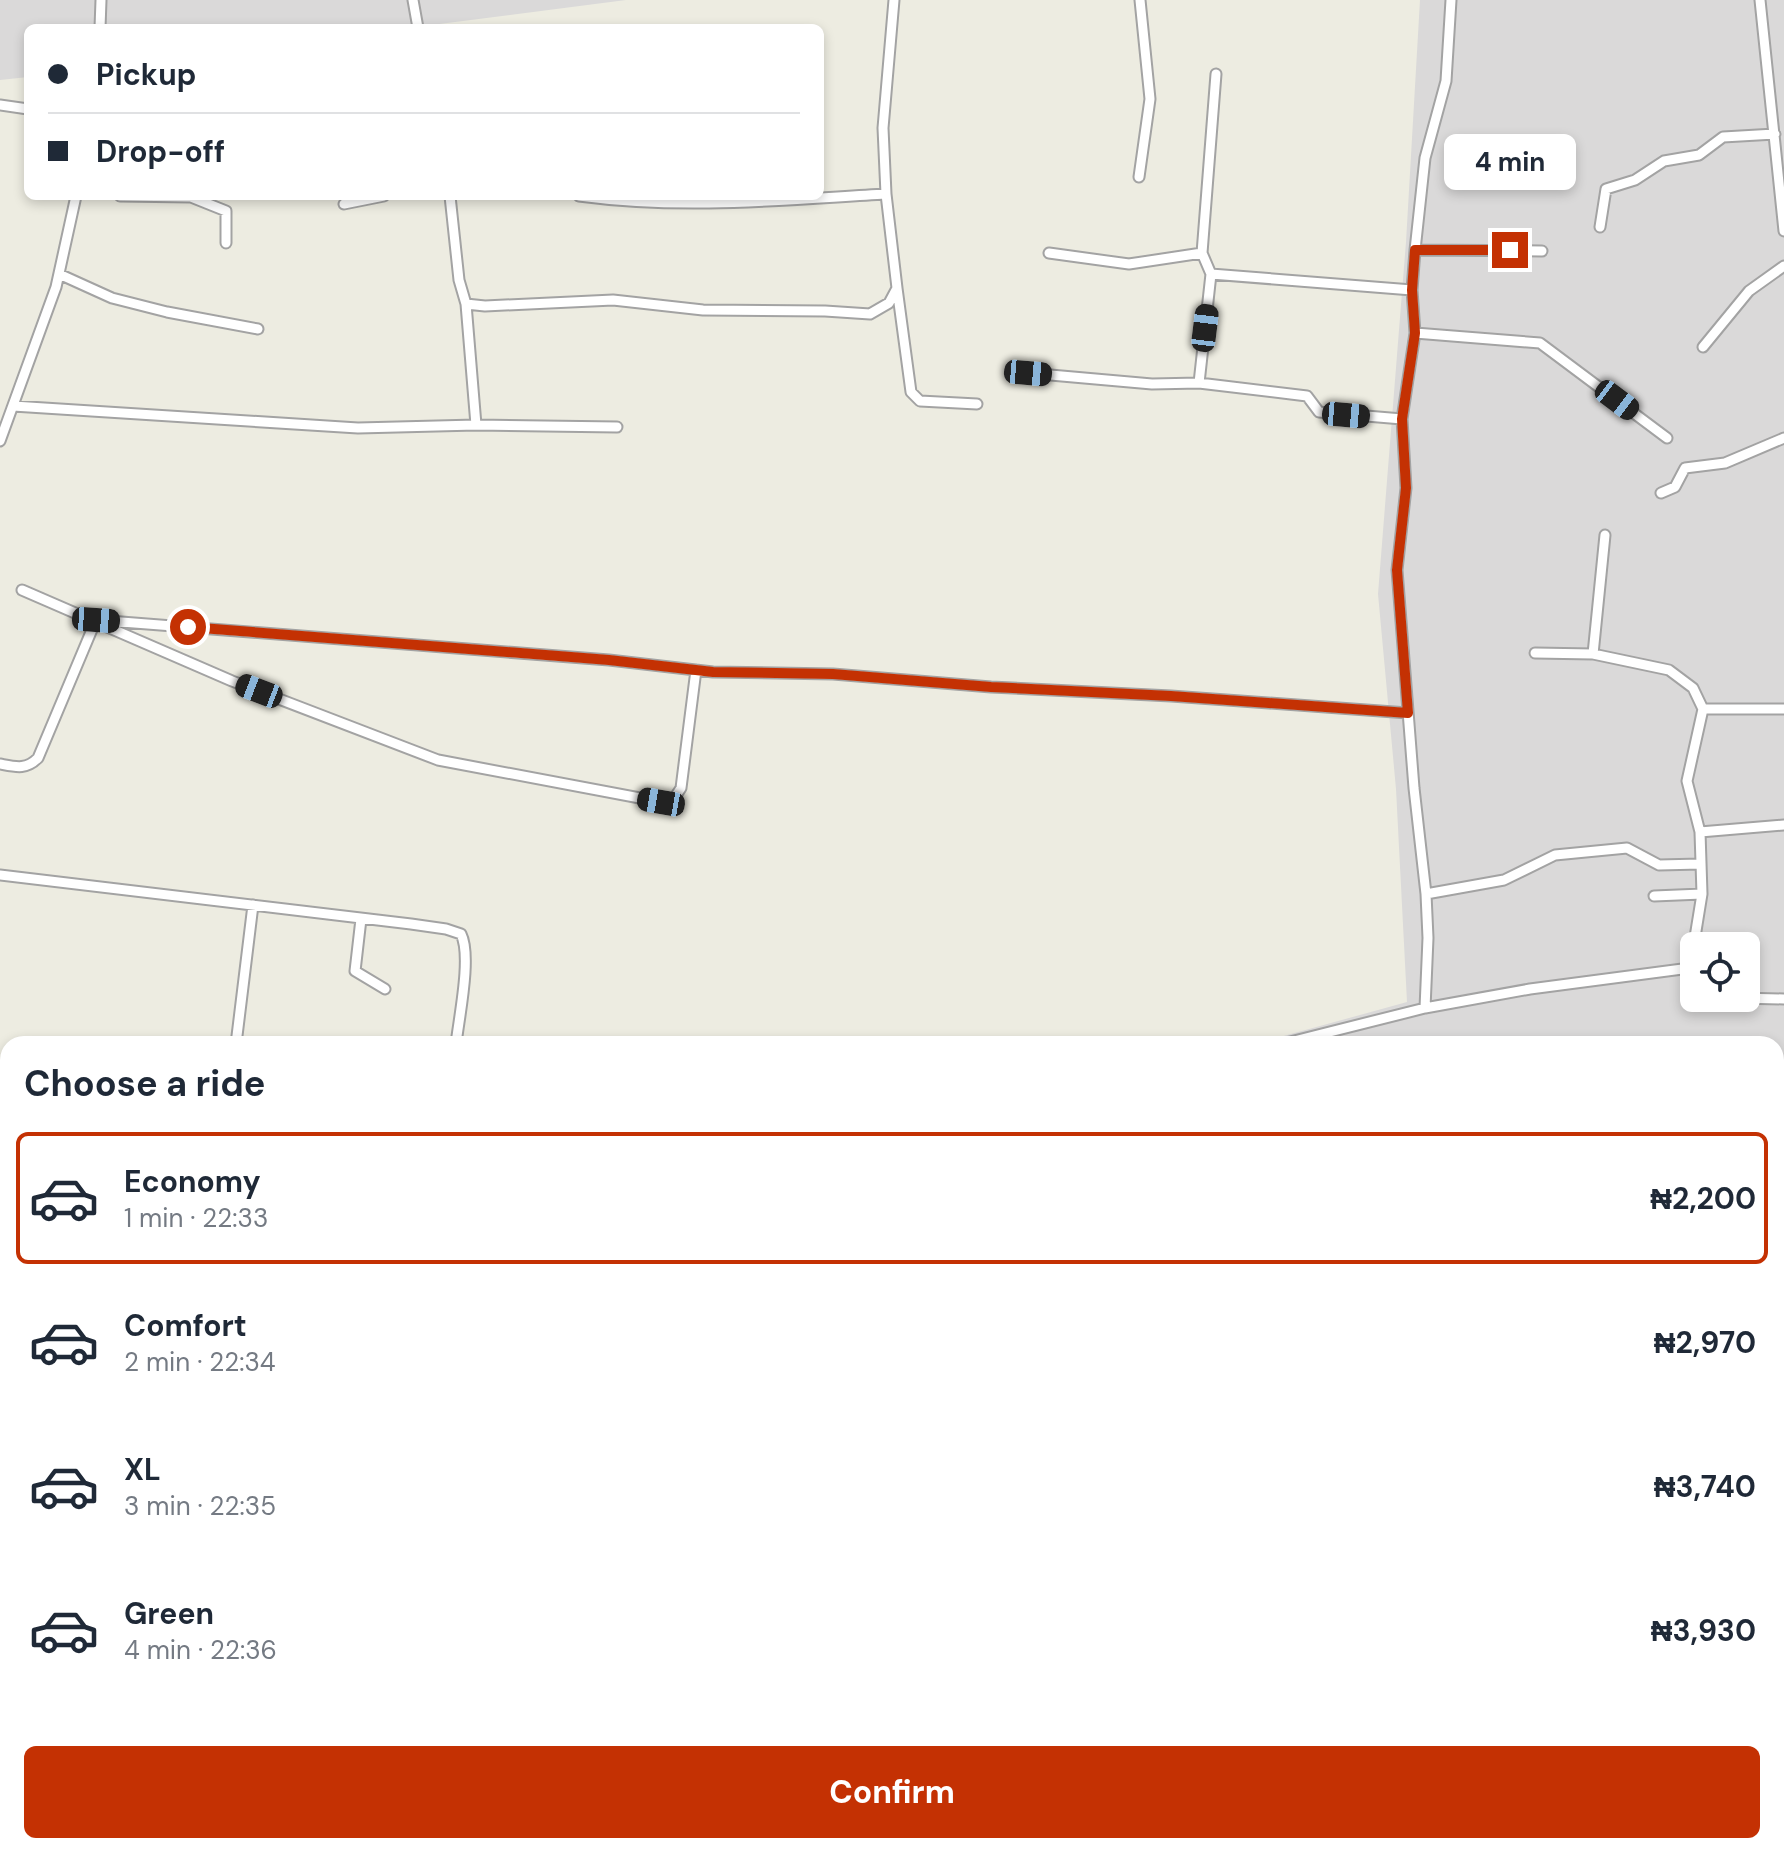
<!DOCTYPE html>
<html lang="en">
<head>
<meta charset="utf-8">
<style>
	body { margin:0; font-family:"DM Sans",sans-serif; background:#f2f2f3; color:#1f2937; height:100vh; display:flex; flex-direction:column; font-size:30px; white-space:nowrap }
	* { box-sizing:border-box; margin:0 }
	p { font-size:26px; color:#747a83 }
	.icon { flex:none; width:44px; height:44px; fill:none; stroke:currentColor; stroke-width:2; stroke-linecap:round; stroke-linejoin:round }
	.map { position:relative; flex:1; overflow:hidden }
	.details { position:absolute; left:0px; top:1036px; width:1784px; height:818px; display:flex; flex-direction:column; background:#fff; border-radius:24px 24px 0 0; box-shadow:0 4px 12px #0003 }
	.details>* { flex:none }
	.guide { position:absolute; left:24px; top:24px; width:800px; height:176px; border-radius:12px; box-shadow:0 4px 12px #0003; display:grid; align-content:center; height:176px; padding:0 24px; background:#fff }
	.buttons { position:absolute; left:1680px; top:932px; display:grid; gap:16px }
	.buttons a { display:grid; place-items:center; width:80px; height:80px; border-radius:12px; background:#fff; box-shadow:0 4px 12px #0003; font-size:40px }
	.end { position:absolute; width:36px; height:36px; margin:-18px; border:10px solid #c43103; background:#fff; box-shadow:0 0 0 4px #fff }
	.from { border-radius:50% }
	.bubble { position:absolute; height:56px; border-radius:12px; background:#fff; box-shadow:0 4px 12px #0003; font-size:26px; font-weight:700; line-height:56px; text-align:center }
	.car { position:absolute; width:24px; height:48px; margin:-24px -12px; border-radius:10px; box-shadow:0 0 6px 2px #0007; background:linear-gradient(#222 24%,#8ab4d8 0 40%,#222 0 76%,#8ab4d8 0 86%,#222 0) }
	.guide b { display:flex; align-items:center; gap:28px; height:76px; font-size:30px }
	.guide b+b { border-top:2px solid #e0e1e3 }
	.guide i { width:20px; height:20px; background:#1f2937 }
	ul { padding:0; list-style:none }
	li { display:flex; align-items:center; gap:24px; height:132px; margin:0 16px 12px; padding:0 8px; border:4px solid transparent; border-radius:12px }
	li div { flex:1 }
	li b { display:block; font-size:30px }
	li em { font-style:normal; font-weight:700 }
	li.current { border-color:#c43103 }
	li>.icon { width:72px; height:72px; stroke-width:1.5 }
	h2 { padding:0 24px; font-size:36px; line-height:96px }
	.action { display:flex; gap:16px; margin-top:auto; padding:16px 24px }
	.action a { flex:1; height:92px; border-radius:12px; background:#c43103; color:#fff; font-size:32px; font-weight:700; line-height:92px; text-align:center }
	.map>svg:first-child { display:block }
	.residential { fill:#dad9d9; fill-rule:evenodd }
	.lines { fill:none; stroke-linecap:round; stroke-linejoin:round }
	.street-casing { stroke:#a3a3a3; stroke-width:13 }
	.street { stroke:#fff; stroke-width:9 }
	.route { stroke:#c43103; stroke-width:10 }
</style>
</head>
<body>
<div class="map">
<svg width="1784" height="1853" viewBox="0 0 1784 1853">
	<rect width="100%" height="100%" fill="#edece1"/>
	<path class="residential" d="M 0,0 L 626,0 L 408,28 L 28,28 L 28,77 L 0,80 Z
		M 1420,0 L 1784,0 L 1784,1853 L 0,1853 L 0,1542 L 8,1541 L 8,1846 L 1776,1846 L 1776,1044 L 1255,1044 L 1407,1002 L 1396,789 L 1378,594 L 1406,242 ZM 1694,946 L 1746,946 L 1746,998 L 1694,998 Z"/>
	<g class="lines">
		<g class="street-casing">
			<path id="street" d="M 413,0 L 418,28
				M 1760,0 L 1784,231
				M 100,28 L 101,0
				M 0,105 L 28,109
				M 1139,177 L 1150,99 L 1140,0
				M 120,196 L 191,197 L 226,211 L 226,243
				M 450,196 L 459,280 L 466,304 L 485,306 L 613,300 L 703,310 L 825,311 L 870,314 L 889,303 L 897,288 L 886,194 L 883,128 L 894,0
				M 579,196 C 684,210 781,200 886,194
				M 344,204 L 384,196
				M 1600,227 L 1606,189 L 1635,180 L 1664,161 L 1699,155 L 1723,137 L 1775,134
				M 1415,250 L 1542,251
				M 1049,253 L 1129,264 L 1202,253 L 1211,274 L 1199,383
				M 1202,253 L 1216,74
				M 59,274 L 112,298 L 167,312 L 258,329
				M 1211,274 L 1412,290
				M 897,288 L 911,392 L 920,401 L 977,404
				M 466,304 L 476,425 L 617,427
				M 1415,333 L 1540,343 L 1667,438
				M 1703,347 L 1749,291 L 1784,266
				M 1028,373 L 1152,384 L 1199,383 L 1307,396 L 1319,412 L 1402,419
				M 13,406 L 358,428 L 476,425
				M 0,441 L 56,287 L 76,196
				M 1661,493 L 1675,487 L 1685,468 L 1725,463 L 1784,438
				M 1605,535 L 1593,654 L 1669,670 L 1693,688 L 1703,709
				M 22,590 L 232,681 L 438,760 L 661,802 L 673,800 L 681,788 L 696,670
				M 1535,653 L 1593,654
				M 1784,709 L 1703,709 L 1687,781 L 1700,832 L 1784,825
				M 0,764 C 16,767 26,770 38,758 L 96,620 L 609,660 L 713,672 L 833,674 L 991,687 L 1171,696 L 1408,713
				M 0,875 L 411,924 L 446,929 L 461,934 C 472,956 459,1017 456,1044
				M 1426,894 L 1504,880 L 1555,855 L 1627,848 L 1659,865 L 1700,864
				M 1654,896 L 1702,894 L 1700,832
				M 361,919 L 355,971 L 385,989
				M 1694,973 L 1690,968 L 1702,894
				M 1738,998 L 1784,999
				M 1425,1008 L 1428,938 L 1426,894 L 1414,788 L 1397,570 L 1406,488 L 1402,419 L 1415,333 L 1412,290 L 1415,250 L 1425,158 L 1446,81 L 1451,0
				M 236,1044 L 253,905
				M 1282,1044 L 1425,1008 L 1530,989 L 1690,968
				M 0,1220 L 8,1218
				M 0,1250 L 8,1260
				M 1776,1410 L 1784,1414
				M 0,1411 L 8,1416
				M 1776,1718 L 1782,1719
				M 0,1756 L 8,1755
				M 514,1846 L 515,1853
				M 1005,1846 L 1007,1853
				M 1741,1846 L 1748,1853
				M 244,1851 L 256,1846
				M 117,1853 L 123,1846
				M 529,1853 L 539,1846
				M 727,1853 L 763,1846
				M 1384,1853 L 1390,1846
				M 1591,1853 L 1594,1846"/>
		</g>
		<use href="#street" class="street"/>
	</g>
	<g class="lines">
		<path class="route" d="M 188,627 L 609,660 L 713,672 L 833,674 L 991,687 L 1171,696 L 1408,713 L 1397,570 L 1406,488 L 1402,419 L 1415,333 L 1412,290 L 1415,250 L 1510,250"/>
	</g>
</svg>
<div class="buttons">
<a><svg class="icon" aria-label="locate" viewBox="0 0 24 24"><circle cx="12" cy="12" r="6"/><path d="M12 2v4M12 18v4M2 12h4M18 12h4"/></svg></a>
</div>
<i class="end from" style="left:188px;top:627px"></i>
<i class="end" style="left:1510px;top:250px"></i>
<div class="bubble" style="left:1444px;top:134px;width:132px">4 min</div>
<i class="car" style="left:1205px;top:328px;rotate:7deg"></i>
<i class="car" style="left:1028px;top:373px;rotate:95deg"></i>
<i class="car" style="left:1617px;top:400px;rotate:127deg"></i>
<i class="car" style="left:1346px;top:415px;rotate:95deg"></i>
<i class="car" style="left:96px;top:620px;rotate:94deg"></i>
<i class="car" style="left:259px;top:691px;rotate:291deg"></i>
<i class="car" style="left:661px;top:802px;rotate:280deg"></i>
<div class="guide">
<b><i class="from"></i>Pickup</b>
<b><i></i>Drop-off</b>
</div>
<section class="details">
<h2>Choose a ride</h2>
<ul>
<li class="current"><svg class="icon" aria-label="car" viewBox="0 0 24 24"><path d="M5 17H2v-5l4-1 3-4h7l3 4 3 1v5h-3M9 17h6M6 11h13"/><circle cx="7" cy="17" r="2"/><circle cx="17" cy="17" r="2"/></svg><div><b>Economy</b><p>1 min · 22:33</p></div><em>₦2,200</em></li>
<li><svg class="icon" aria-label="car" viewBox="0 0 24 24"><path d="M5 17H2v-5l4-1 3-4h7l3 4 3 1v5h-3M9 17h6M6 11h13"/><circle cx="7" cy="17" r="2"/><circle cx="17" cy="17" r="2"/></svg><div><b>Comfort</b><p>2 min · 22:34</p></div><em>₦2,970</em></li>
<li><svg class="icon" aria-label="car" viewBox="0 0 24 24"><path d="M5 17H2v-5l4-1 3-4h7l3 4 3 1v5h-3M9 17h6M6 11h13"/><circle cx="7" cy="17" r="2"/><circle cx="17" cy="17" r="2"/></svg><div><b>XL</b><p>3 min · 22:35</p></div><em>₦3,740</em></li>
<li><svg class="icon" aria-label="car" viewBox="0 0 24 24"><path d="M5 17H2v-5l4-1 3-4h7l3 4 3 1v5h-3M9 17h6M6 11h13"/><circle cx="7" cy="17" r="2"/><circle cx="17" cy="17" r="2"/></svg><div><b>Green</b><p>4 min · 22:36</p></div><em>₦3,930</em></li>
</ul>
<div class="action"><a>Confirm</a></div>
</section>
</div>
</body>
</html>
